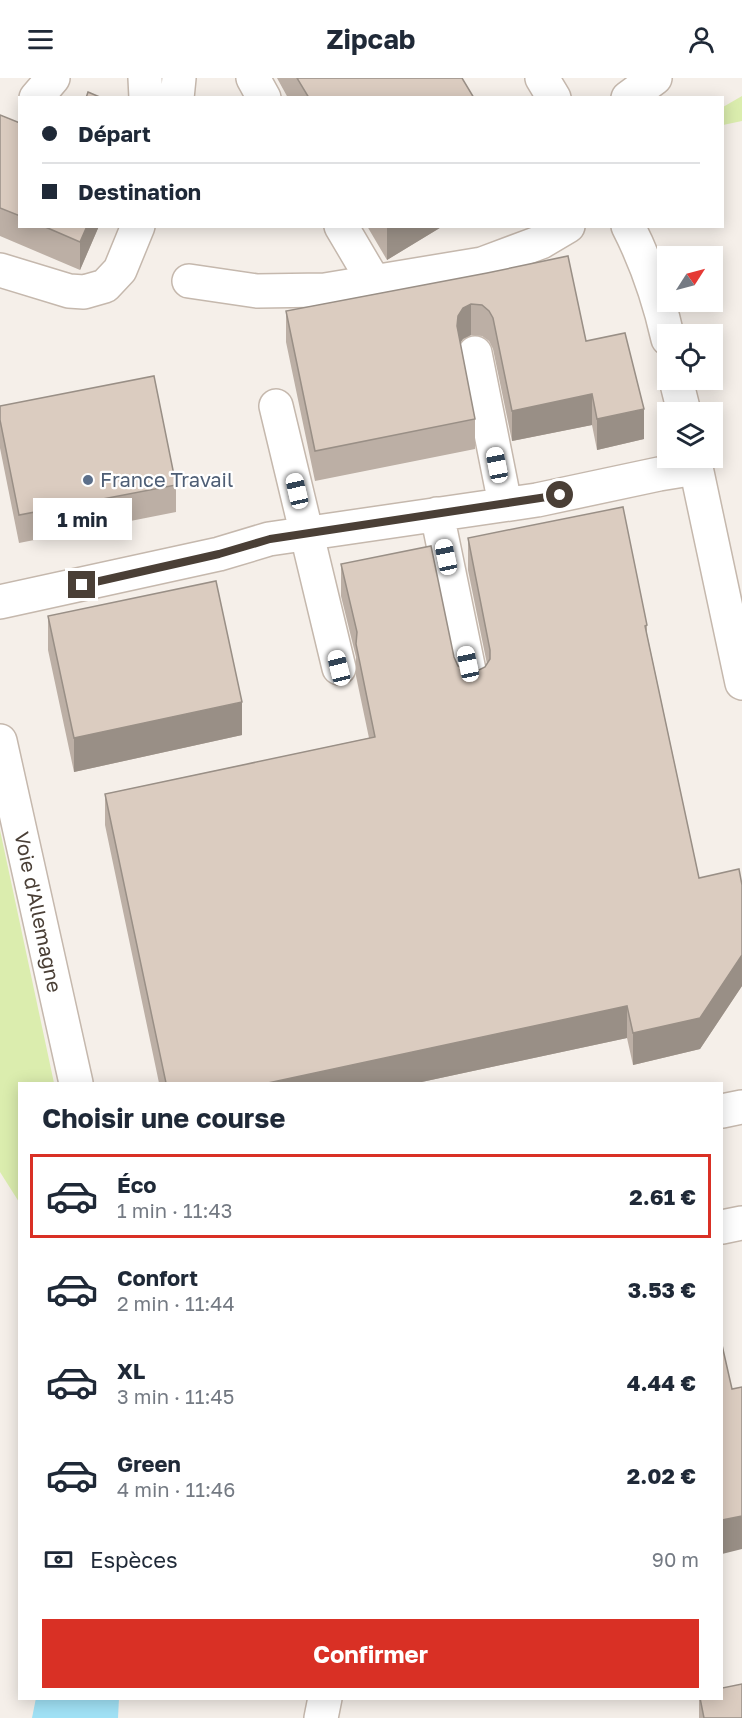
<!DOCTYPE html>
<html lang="fr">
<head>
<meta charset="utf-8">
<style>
	body { margin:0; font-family:"Golos Text",sans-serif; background:#f6f6f7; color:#1f2937; height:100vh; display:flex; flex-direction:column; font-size:22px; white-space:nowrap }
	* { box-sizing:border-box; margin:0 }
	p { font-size:20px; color:#747a83 }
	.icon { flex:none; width:33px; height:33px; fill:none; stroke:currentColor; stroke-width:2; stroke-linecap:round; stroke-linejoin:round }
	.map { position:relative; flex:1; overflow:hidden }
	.side { position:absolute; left:18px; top:1004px; width:705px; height:618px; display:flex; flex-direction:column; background:#fff; border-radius:0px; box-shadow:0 3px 15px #0003 }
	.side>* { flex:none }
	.banner { position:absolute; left:18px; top:18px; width:706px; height:132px; border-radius:0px; box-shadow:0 3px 15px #0003; display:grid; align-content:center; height:132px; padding:0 24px; background:#fff }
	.needle { width:39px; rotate:54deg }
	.controls { position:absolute; left:657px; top:168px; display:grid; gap:12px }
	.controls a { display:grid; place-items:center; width:66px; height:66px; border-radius:0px; background:#fff; box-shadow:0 3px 15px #0003; font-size:30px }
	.end { position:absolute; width:27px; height:27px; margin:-14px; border:8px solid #4a3f36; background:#fff; box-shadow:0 0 0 3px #fff }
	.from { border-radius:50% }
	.bubble { position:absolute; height:42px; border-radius:0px; background:#fff; box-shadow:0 3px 15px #0003; font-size:20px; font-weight:700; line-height:42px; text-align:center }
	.car { position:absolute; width:18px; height:36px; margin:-18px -9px; border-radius:8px; box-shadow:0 0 4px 2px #0007; background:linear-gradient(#fff 24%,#345 0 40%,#fff 0 76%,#345 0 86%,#fff 0) }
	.banner b { display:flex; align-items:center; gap:21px; height:57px; font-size:22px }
	.banner b+b { border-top:2px solid #e0e1e3 }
	.banner i { width:15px; height:15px; background:#1f2937 }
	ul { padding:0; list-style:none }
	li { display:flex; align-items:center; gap:18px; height:84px; margin:0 12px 9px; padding:0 12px; border:3px solid transparent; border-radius:0px }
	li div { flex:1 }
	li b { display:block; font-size:22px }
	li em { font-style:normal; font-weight:700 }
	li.on { border-color:#d93025 }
	li>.icon { width:54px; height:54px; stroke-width:1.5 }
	h2 { padding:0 24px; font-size:27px; line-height:72px }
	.pay { display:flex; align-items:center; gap:15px; height:66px; padding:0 24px; font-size:22px }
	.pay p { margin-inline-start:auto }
	.action { display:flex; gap:12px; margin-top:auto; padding:12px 24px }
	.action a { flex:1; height:69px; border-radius:0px; background:#d93025; color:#fff; font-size:24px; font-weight:700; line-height:69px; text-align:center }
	header { display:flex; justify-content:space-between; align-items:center; height:78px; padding:0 24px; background:#fff; font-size:27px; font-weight:700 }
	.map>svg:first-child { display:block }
	.green { fill:#dbedae }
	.water { fill:#a1e2f6 }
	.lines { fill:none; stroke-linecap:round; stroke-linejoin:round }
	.minor-casing { stroke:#c5b8ad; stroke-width:36 }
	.minor { stroke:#fff; stroke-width:33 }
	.wall { fill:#bcafa5 }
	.shaded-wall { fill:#998f86 }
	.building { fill:#dbccc0; stroke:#998f86; stroke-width:1.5 }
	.route { stroke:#4a3f36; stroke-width:8 }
	.service-dot { fill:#5c6f8a; stroke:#fff; stroke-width:2 }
	.labels { text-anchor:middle; stroke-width:4.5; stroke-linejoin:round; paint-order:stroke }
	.service-label { font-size:20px; fill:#4e5e75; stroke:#fff; text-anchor:start }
	.street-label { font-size:20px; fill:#4a3f36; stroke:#fff }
</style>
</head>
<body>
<header><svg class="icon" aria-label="menu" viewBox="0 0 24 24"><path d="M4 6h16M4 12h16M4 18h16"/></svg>Zipcab<svg class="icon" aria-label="person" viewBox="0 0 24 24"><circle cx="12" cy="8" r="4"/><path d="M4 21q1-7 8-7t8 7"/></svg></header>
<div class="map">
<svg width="742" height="1640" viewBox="0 0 742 1640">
	<rect width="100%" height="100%" fill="#f5efe9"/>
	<path class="green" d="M 742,18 L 742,43 L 723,47 L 723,29 Z
		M 0,752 L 54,1005 L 20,1005 L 19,1124 L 0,1094 Z"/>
	<path class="water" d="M 36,1620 L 119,1620 L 118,1640 L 32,1640 Z"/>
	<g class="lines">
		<g class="minor-casing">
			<path id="minor" d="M 145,0 L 146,20
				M 253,0 L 264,20
				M 542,0 L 554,20
				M 36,20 L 53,0
				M 177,20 L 179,0
				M 628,20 L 655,0
				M 341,148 L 374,204
				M 628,148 C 647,185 659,221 668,261
				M 0,192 L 69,213 L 84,214 L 105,208 L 120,192 L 138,148
				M 189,203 L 257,213 L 325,212 L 482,186 L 541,164 L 568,148
				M 475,275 L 505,426
				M 676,302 L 684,334
				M 276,328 L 339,590
				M 694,380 L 742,605
				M 437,436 L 472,607
				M 0,524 L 219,476 L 269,461 L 537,422 L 659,396 L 696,390
				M 0,663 L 76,1005
				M 722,1033 L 742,1029
				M 722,1149 L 742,1145
				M 321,1640 L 325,1620"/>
		</g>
		<use href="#minor" class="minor"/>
	</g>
	<path class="wall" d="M 277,0 L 462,0 L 474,20 L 288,20 Z
		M 0,37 L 20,45 L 20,148 L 99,148 L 80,192 L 0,158 Z
		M 367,148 L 443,148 L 387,182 Z
		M 487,195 L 586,263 L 644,361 L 597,372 L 592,347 L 512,363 L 493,271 L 489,263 L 482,258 L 471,257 L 463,261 L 460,265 L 475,341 L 475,371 L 315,403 L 286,264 L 286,233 Z
		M 0,328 L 176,407 L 176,434 L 19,465 L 0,370 Z
		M 468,460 L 647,547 L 647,556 L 699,800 L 742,807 L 742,908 L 700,971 L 633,987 L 627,960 L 417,1005 L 159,1005 L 105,747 L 105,716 L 369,660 L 356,598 L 356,579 L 341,518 L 341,486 L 454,579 L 458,588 L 467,593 L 475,594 L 485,589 L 487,586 L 468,492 Z
		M 48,538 L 242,657 L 74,694 L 48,572 Z
		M 699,1620 L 722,1620 L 742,1640 L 699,1640 Z"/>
	<path class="shaded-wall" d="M 87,148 L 99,148 L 80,192 L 80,164 Z
		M 387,148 L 443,148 L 387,182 Z
		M 471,226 L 471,257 L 463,261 L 458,268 L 457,248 L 458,238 L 463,230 Z
		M 592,316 L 592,347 L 512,363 L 512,333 Z
		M 644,331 L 644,361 L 597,372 L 597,341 Z
		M 242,624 L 242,657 L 74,694 L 74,660 Z
		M 742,877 L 742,908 L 700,971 L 633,987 L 633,955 Z
		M 627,928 L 627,960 L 417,1005 L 268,1005 Z
		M 742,1438 L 742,1471 L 722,1476 L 722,1442 Z"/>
	<path class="building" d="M 297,0 L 462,0 L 474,20 L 309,20 Z
		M 88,14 L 102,20 L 86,20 Z
		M 0,37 L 20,45 L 20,138 L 0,130 Z
		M 43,148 L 87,148 L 80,164 Z
		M 568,178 L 586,263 L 625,255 L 644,331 L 597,341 L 592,316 L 512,333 L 493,240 L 489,233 L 482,227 L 471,226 L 463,230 L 458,238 L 457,248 L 475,341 L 315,373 L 286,233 L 487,195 Z
		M 154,298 L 176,407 L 19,437 L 0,342 L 0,328 Z
		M 623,429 L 647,547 L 645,548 L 699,800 L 739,791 L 742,807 L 742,877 L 700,940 L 633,955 L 627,928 L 268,1005 L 166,1005 L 105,716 L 375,659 L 356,566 L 357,554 L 341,486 L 431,468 L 454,579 L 458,588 L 467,593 L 475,594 L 485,589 L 490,581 L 490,572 L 468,460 Z
		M 216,503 L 242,624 L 74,660 L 48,538 Z
		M 722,1267 L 732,1311 L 742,1309 L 742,1438 L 722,1442 Z
		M 742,1606 L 742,1640 L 704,1640 L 700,1620 L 722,1620 L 722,1610 Z"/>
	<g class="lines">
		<path class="route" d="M 82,507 L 219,476 L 270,461 L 560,417"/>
	</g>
	<circle class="service-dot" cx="88" cy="402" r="6"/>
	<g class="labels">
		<g class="service-label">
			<text x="100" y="409">France Travail</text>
		</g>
		<g class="street-label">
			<text transform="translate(38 834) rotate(78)" y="7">Voie d'Allemagne</text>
		</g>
	</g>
</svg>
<div class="controls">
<a><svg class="needle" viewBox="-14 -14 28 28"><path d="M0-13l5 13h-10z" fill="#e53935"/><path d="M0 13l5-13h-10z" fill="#747a83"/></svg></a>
<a><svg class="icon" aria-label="locate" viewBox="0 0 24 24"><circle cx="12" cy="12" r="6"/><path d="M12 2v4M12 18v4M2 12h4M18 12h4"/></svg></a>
<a><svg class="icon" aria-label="layers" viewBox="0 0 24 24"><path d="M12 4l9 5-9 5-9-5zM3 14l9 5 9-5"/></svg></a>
</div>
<i class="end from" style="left:560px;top:417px"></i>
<i class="end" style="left:82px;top:507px"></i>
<div class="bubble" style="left:33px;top:420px;width:99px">1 min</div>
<i class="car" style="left:497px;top:387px;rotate:349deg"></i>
<i class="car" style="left:297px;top:413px;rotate:347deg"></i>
<i class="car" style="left:446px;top:479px;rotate:348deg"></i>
<i class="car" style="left:468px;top:586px;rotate:348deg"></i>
<i class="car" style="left:339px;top:590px;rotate:346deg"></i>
<div class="banner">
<b><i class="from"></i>Départ</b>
<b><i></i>Destination</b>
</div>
<section class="side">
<h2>Choisir une course</h2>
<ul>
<li class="on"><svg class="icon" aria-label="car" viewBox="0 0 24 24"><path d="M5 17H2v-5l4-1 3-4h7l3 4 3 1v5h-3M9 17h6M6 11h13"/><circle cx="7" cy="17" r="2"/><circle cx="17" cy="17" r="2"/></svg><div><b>Éco</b><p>1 min · 11:43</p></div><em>2.61 €</em></li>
<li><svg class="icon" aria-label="car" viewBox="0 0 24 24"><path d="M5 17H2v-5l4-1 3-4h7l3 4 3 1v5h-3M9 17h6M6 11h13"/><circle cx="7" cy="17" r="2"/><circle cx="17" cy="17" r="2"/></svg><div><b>Confort</b><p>2 min · 11:44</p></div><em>3.53 €</em></li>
<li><svg class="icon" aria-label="car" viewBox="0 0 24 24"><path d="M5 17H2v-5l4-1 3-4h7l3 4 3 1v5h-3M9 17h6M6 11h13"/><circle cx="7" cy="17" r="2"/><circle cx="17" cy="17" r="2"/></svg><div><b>XL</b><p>3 min · 11:45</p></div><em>4.44 €</em></li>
<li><svg class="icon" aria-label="car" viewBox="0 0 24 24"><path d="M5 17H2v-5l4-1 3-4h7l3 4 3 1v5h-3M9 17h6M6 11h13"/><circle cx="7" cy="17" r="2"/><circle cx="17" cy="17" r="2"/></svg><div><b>Green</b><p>4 min · 11:46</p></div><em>2.02 €</em></li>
</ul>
<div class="pay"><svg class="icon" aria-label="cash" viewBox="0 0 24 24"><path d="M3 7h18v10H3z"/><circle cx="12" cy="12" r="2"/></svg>Espèces<p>90 m</p></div>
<div class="action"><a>Confirmer</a></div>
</section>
</div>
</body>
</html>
